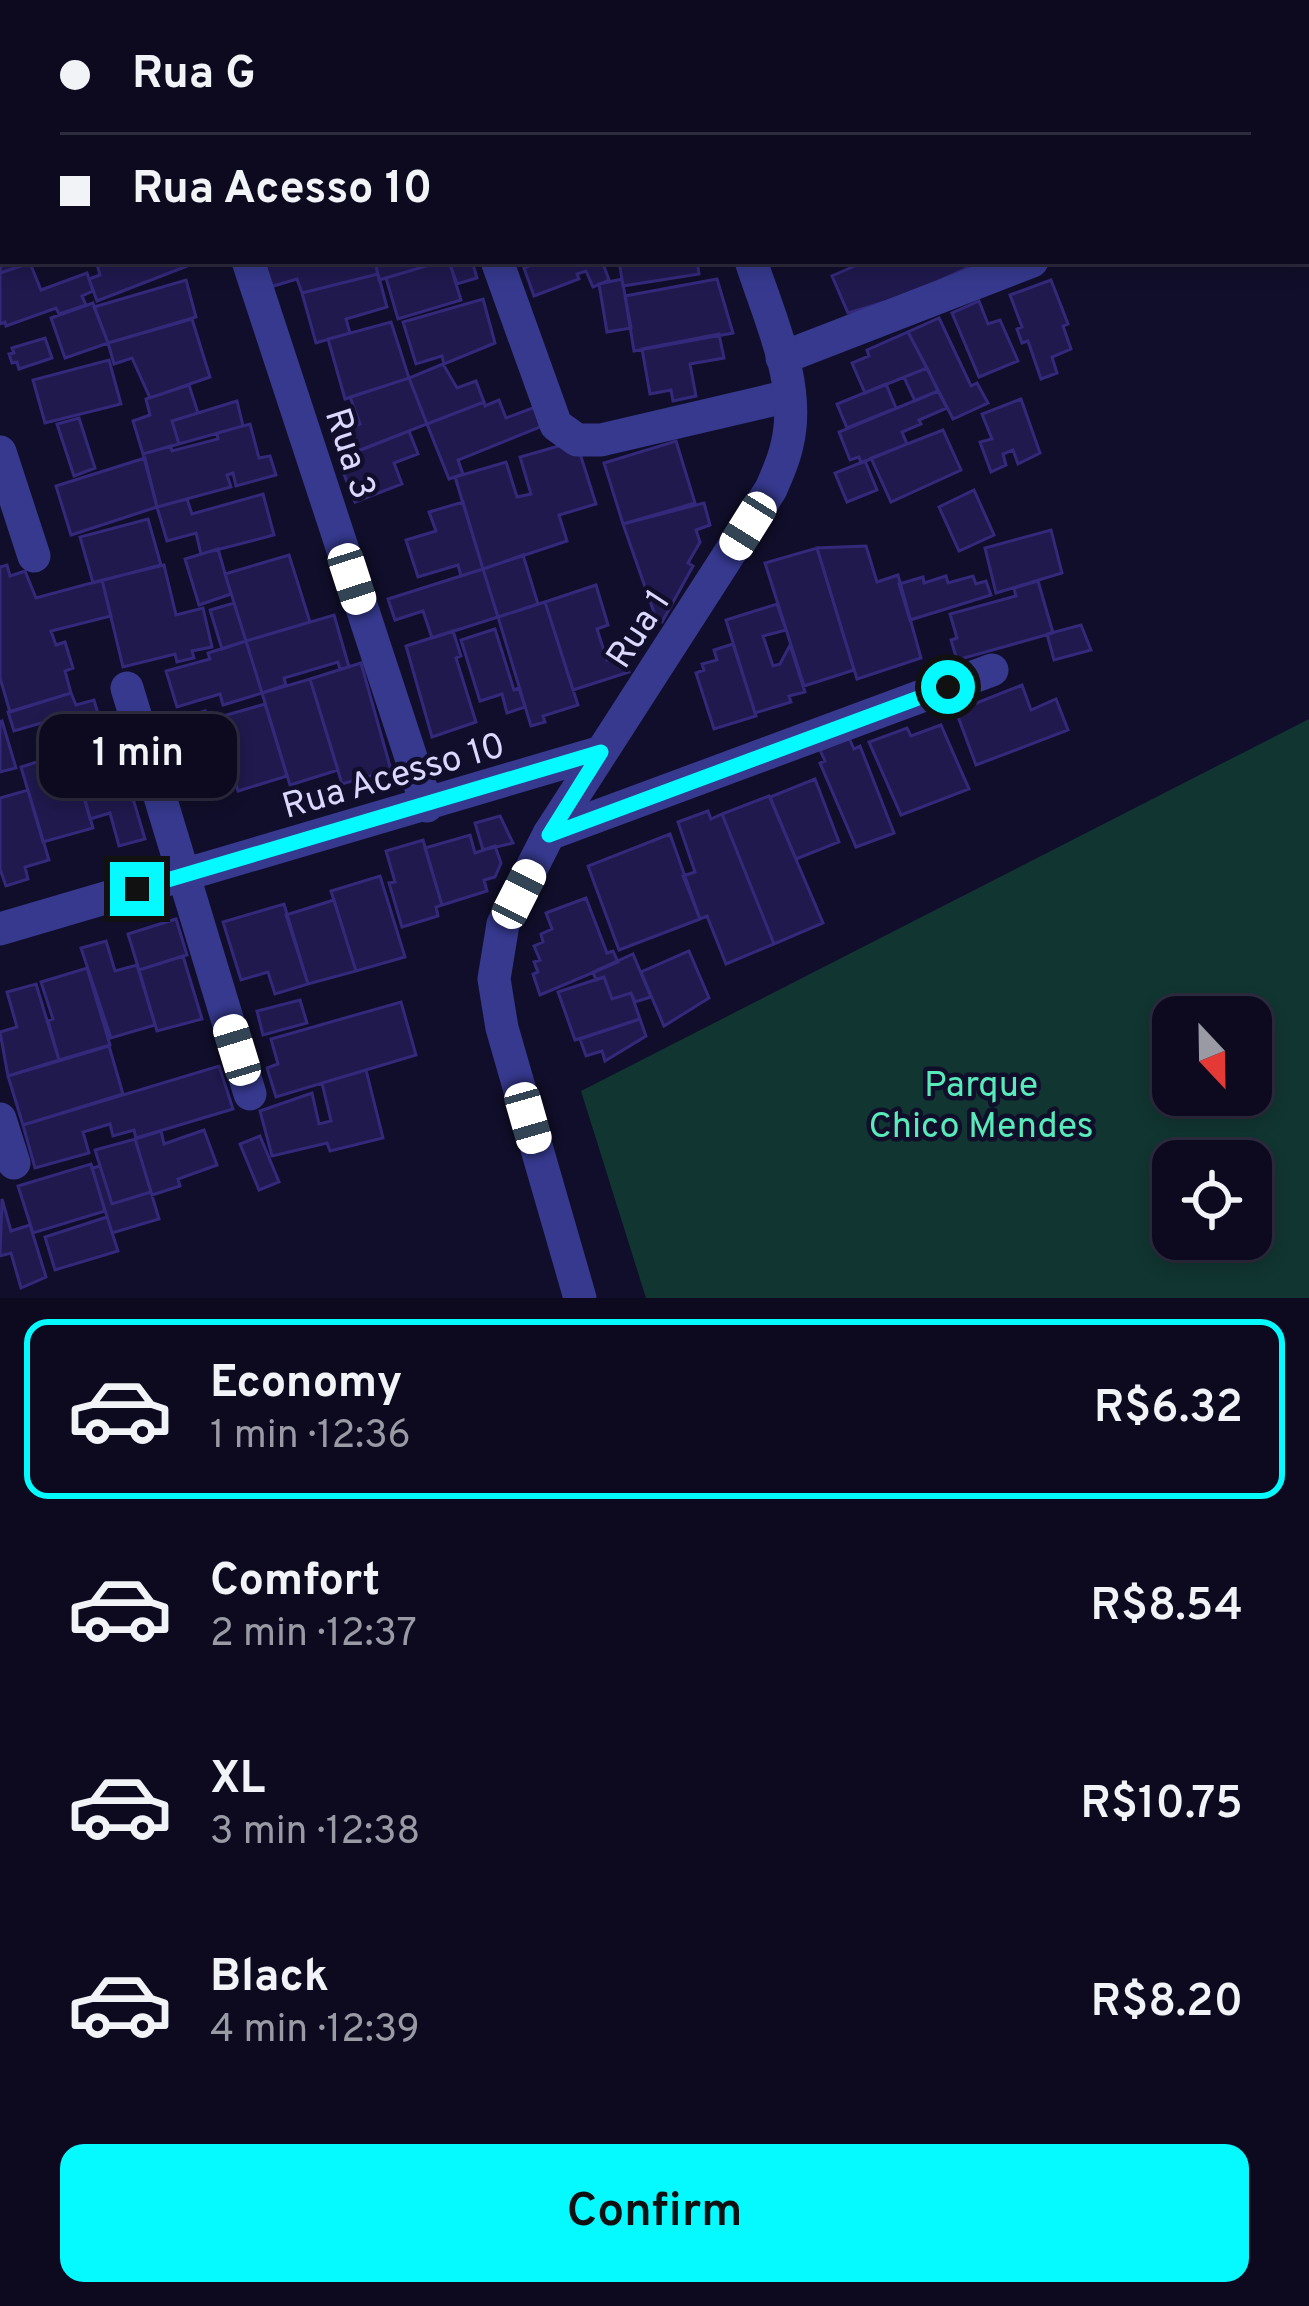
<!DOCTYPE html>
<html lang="en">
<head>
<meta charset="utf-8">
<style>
	body { margin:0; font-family:Overpass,sans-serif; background:#161329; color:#f1f3f6; height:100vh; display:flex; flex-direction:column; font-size:45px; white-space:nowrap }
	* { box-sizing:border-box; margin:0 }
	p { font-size:39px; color:#9a9aa5 }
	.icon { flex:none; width:66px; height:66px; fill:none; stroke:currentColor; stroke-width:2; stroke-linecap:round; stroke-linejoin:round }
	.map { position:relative; height:1298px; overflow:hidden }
	.side { display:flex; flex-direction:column; background:#0d0a20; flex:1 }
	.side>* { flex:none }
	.banner { position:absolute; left:0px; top:0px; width:1311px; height:264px; box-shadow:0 6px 18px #0003,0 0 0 3px #2d2b3e; display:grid; align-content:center; height:264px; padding:0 60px; background:#0d0a20 }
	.needle { width:78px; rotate:158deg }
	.fabs { position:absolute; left:1152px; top:996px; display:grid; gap:24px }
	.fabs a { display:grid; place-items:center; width:120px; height:120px; border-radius:24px; background:#0d0a20; box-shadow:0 6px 18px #0003,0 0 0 3px #2d2b3e; font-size:60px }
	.end { position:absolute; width:54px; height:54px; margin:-27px; border:15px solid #04faff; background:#111; box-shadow:0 0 0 6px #111 }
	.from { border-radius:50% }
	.bubble { position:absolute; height:84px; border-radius:24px; background:#0d0a20; box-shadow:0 6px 18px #0003,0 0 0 3px #2d2b3e; font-size:39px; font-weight:600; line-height:84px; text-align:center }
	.car { position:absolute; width:36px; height:72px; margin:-36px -18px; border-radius:15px; box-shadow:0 0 9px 3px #0007; background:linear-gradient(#fff 24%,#345 0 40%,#fff 0 76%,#345 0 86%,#fff 0) }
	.banner b { display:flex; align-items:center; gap:42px; height:114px; font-size:45px }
	.banner b+b { border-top:3px solid #2d2b3e }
	.banner i { width:30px; height:30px; background:#f1f3f6 }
	ul { padding:21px 0 0; list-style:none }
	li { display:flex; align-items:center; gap:36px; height:180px; margin:0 24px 18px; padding:0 36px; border:6px solid transparent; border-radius:24px }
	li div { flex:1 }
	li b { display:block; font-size:45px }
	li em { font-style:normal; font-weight:600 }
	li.current { border-color:#04faff }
	li>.icon { width:108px; height:108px; stroke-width:1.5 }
	.primary-button { display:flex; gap:24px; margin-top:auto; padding:24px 60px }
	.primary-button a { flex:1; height:138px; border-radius:24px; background:#04faff; color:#111; font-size:48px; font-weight:600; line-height:138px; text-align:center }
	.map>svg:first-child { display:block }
	.green { fill:#113531; fill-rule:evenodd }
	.building { fill:#1f194d; stroke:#33297b; stroke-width:3 }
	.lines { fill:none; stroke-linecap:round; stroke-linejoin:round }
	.minor { stroke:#36398e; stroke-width:33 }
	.tertiary { stroke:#36398e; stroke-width:33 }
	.route { stroke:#04faff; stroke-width:15 }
	.labels { text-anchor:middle; stroke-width:9; stroke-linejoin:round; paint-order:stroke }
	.street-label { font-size:36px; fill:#dad8ff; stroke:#110e2b }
	.park-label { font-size:36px; fill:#59eaba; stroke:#110e2b }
</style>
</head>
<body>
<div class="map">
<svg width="1309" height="1298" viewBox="0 0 1309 1298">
	<rect width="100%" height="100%" fill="#110e2b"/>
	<path class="green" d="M 1309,719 L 1309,1298 L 646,1298 L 581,1091 ZM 1173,1017 L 1251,1017 L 1251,1095 L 1173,1095 ZM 1173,1161 L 1251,1161 L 1251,1239 L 1173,1239 Z"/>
	<path class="building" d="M 6,0 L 128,0 L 7,3 Z
		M 234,0 L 315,0 L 315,3 L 235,3 Z
		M 319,0 L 390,0 L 391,3 L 320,3 Z
		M 463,0 L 510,0 L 510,3 L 464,3 Z
		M 510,0 L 583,0 L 584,1 L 510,3 Z
		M 645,0 L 646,3 L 577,3 L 586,0 Z
		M 723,0 L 815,0 L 805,3 Z
		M 815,0 L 861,0 L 861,3 L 805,3 Z
		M 1144,0 L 1217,0 L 1218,3 L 1145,3 Z
		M 1226,0 L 1309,0 L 1309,28 L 1308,3 Z
		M 3,214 L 3,261 L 35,261 L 0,273 Z
		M 96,261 L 200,261 L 97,301 L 89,279 L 100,275 Z
		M 263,261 L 375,261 L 378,274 L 302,293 L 297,279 L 270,287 Z
		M 375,261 L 443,261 L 379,280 Z
		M 443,261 L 449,261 L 461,300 L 398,319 L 386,278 Z
		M 449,261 L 472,261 L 477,278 L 457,284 Z
		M 541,261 L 602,261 L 609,280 L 593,287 L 586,271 L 577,274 L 579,279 L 534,296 L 524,268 Z
		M 619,261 L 697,261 L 699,274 L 623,286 Z
		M 866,261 L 982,261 L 908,295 L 848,313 L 832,276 Z
		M 30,263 L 41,290 L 87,273 L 93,291 L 82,296 L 86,305 L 59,314 L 56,308 L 6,326 L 5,322 L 0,324 L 0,273 Z
		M 378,274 L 387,307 L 346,319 L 350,333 L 316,343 L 302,293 Z
		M 622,279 L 631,328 L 607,332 L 599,284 Z
		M 717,279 L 733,333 L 634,351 L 625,296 Z
		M 186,280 L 196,317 L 108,343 L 94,307 Z
		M 1051,280 L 1068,324 L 1063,326 L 1071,349 L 1052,357 L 1057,373 L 1041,379 L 1028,341 L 1022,343 L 1017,329 L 1022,327 L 1010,295 Z
		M 483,299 L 495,343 L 444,364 L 442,356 L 416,364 L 403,322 Z
		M 979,301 L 988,324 L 1000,320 L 1018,361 L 979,377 L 952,313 Z
		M 93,303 L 108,343 L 65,358 L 51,318 Z
		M 939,318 L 971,386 L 977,383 L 988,403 L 953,419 L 908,332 Z
		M 192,319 L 210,377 L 150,398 L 132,358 L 114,364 L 108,343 Z
		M 391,322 L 409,378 L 345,399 L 328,339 Z
		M 908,332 L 927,368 L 865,393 L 852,363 L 869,356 L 867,350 Z
		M 719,334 L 724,358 L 690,364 L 696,396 L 673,401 L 671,390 L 650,394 L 642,349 Z
		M 45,338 L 52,358 L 19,369 L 17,362 L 12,363 L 9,354 L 14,353 L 12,348 Z
		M 109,360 L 121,404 L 45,423 L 33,380 Z
		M 443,364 L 457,388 L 476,381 L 484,402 L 427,424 L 409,378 Z
		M 927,368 L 938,391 L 915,401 L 904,377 Z
		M 409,378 L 427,424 L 342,457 L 333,435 L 360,424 L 350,397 Z
		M 886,384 L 896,408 L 847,428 L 837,404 Z
		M 189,385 L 198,413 L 172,421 L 179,444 L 143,454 L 133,421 L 150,415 L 146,399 Z
		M 938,391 L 947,408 L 919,420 L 921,424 L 902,432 L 907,444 L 861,463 L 859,457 L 850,460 L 839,432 Z
		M 1021,399 L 1040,453 L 1018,464 L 1013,450 L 1003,454 L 1006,465 L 991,472 L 980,442 L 992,439 L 982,414 Z
		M 499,400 L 506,418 L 538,406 L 545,425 L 458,460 L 463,474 L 449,479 L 427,424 L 484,402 L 485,406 Z
		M 237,401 L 243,426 L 179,444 L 172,421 Z
		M 79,418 L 95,468 L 74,476 L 57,424 Z
		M 250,424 L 259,458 L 270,456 L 276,475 L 236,486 L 233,473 L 227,475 L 231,487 L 157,507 L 143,454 L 171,446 L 172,451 L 218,439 L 217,433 Z
		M 943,430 L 961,470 L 891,502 L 871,458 Z
		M 409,431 L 418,454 L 394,463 L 402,484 L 355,502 L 338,459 Z
		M 576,441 L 596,504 L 559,515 L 567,541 L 483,569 L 455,477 L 506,462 L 517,497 L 531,494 L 520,457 Z
		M 676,441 L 695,503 L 623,524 L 604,463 Z
		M 145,458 L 157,507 L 71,535 L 56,486 Z
		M 865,461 L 877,490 L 847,502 L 835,473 Z
		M 974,490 L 994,535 L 959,551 L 939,507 Z
		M 263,494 L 274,535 L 201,554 L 196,533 L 167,541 L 157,507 L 187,499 L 192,514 Z
		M 463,502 L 483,569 L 461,576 L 458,565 L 418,577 L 406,540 L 436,531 L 429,512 Z
		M 704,503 L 710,525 L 696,530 L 700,542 L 688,563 L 693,566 L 662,622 L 657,621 L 623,524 Z
		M 148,519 L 161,565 L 93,583 L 80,537 Z
		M 1051,530 L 1062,573 L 996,593 L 985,548 Z
		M 866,546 L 877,582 L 898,575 L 921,658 L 857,679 L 817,548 Z
		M 817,548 L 854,670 L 804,686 L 765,563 Z
		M 218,549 L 231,594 L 199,605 L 185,559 Z
		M 289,555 L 310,622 L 246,641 L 225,574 Z
		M 523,555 L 538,604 L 498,617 L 483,569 Z
		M 7,565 L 10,576 L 25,571 L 36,598 L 102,580 L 111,616 L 51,631 L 56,645 L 65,642 L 73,668 L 65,671 L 71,693 L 10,712 L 0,678 L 0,567 Z
		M 164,565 L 176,615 L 203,608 L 212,647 L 192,651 L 194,658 L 177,662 L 175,654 L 123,667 L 102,580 Z
		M 483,569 L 498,617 L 432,638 L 423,611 L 395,620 L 388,599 Z
		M 946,576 L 948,583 L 973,576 L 976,584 L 986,581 L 991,595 L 910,620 L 899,584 L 923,577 L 924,583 Z
		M 1038,581 L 1053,633 L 957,660 L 951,640 L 957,638 L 950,614 L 1016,596 L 1014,588 Z
		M 596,585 L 608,625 L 597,629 L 607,660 L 624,654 L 629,672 L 573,690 L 545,602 Z
		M 545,602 L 578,705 L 543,716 L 545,722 L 531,726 L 498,617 Z
		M 234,603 L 246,641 L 222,649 L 210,610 Z
		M 777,604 L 786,630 L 763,636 L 773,666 L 780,664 L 790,645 L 805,692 L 789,696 L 791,702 L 755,713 L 726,620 Z
		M 334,615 L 349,667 L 340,669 L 338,662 L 284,678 L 286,685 L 262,693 L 246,641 Z
		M 1081,625 L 1091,650 L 1054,660 L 1047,634 Z
		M 495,629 L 514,690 L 519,688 L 525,707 L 507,713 L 502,694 L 480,701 L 461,640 Z
		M 453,631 L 461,656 L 456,658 L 476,722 L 432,737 L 406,646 Z
		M 246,641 L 262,693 L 223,705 L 220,694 L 177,707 L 166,671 L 210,659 L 208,653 Z
		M 733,644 L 756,716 L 714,729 L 696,673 L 704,670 L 702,664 L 717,660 L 714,650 Z
		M 361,663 L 391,770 L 342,784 L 310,679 Z
		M 310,679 L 338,770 L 290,785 L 262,693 Z
		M 1022,685 L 1031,710 L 1056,699 L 1068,730 L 976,765 L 956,711 Z
		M 71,693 L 76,705 L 94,700 L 106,741 L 52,757 L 41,723 L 14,731 L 8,712 Z
		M 265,704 L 287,776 L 238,791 L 216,718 Z
		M 205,711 L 209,726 L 217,724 L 230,762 L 177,777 L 161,725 Z
		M 2,721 L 16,768 L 0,772 L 0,722 Z
		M 941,725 L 969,789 L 901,815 L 869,742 L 907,728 L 911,736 Z
		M 115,738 L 145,839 L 119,846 L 110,813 L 90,819 L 71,751 Z
		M 849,738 L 854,749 L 860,746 L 894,833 L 856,847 L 820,763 L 825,761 L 820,750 Z
		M 71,751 L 93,828 L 43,842 L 21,767 Z
		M 815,779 L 839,842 L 796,859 L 770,797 Z
		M 28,790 L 49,860 L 25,867 L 28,879 L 6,886 L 0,869 L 0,798 Z
		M 769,796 L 823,923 L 774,944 L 722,814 Z
		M 708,811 L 711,819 L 722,814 L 774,944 L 726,964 L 707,916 L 700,919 L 683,876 L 695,872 L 678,822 Z
		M 500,816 L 513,843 L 483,850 L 475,823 Z
		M 670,834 L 700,919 L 619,950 L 588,866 Z
		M 470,835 L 475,853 L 495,846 L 501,863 L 495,877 L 484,880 L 487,891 L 442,905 L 425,848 Z
		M 423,840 L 442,905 L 436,907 L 438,916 L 402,927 L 389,883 L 395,882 L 386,851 Z
		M 380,876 L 405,957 L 356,971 L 331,891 Z
		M 586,898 L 607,953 L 613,951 L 618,962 L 540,995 L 533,974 L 538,972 L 534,962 L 540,960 L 534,946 L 543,942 L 541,934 L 552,929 L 546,913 Z
		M 334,900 L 356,971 L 308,984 L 286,915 Z
		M 284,904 L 308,984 L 275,994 L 268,972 L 241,980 L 223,922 Z
		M 176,919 L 187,955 L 139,970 L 128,934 Z
		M 106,941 L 115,971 L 137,965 L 155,1025 L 111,1038 L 81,948 Z
		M 689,951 L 709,998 L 664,1026 L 641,972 Z
		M 633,954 L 651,997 L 635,1002 L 631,993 L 612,999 L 604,977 L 596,980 L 593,972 Z
		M 183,956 L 202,1019 L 157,1031 L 139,970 Z
		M 87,968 L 110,1045 L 59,1060 L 48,1021 L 53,1019 L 41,982 Z
		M 604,977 L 612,999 L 631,993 L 640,1019 L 575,1040 L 558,992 Z
		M 36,984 L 59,1060 L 8,1076 L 0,1032 L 17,1027 L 7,992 Z
		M 300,1000 L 307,1023 L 263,1035 L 257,1011 Z
		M 401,1002 L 416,1055 L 276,1097 L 267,1068 L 278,1064 L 271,1039 Z
		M 640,1019 L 646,1036 L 605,1061 L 602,1051 L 586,1056 L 580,1039 Z
		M 109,1046 L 123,1094 L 23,1125 L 8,1076 Z
		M 219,1066 L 233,1109 L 136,1138 L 134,1130 L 113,1136 L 110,1124 L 83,1132 L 89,1153 L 35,1168 L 23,1125 Z
		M 366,1070 L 383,1138 L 330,1151 L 327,1143 L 272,1156 L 260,1111 L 312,1093 L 319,1124 L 331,1121 L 322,1083 Z
		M 204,1130 L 217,1165 L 178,1179 L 180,1186 L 152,1195 L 135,1139 L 161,1131 L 164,1144 Z
		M 260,1136 L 279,1182 L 259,1190 L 240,1144 Z
		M 135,1139 L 151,1192 L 112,1204 L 95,1150 Z
		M 91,1164 L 105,1211 L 33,1233 L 18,1186 Z
		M 100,1166 L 112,1204 L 151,1192 L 159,1219 L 112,1233 L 92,1168 Z
		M 2,1199 L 11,1231 L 30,1225 L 46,1277 L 21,1288 L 11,1253 L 0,1256 Z
		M 107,1217 L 118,1251 L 55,1270 L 45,1237 Z"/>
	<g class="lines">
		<path class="minor" d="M 162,0 L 163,3
			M 440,0 L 441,3
			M 1308,241 L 1309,241
			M 248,261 L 427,806
			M 497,261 L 556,425 L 577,440 L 601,440 L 789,396
			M 782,358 L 1032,261
			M 0,452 L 34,556
			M 127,688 L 250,1094
			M 549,834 L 992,670
			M 0,929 L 601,752
			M 0,1119 L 14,1163"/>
		<path class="tertiary" d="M 668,0 L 669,3
			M 580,1298 L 502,1028 L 494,979 L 503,924 L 549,834 L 771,489 C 777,475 784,460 787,445 C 802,385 769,317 751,261"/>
	</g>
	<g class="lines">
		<path class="route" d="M 137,889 L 601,752 L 549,835 L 948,687"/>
	</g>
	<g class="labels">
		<g class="street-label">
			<text transform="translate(352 453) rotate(72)" y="13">Rua 3</text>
			<text transform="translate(637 628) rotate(-57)" y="13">Rua 1</text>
			<text transform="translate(393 774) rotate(-16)" y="13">Rua Acesso 10</text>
		</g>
		<g class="park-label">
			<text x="981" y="1096">Parque<tspan x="981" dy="41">Chico Mendes</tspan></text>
		</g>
	</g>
</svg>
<div class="fabs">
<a><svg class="needle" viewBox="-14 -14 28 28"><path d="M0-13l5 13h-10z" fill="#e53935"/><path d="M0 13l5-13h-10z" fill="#9a9aa5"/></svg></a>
<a><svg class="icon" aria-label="locate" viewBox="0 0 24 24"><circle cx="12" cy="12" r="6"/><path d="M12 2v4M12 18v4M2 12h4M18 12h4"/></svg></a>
</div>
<i class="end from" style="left:948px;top:687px"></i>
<i class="end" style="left:137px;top:889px"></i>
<div class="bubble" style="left:39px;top:714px;width:198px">1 min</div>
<i class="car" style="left:748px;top:526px;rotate:212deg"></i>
<i class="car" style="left:352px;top:579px;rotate:162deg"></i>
<i class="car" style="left:519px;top:894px;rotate:27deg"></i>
<i class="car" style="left:237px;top:1050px;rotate:343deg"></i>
<i class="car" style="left:528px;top:1118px;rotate:164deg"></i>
<div class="banner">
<b><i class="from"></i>Rua G</b>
<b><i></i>Rua Acesso 10</b>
</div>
</div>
<section class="side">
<ul>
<li class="current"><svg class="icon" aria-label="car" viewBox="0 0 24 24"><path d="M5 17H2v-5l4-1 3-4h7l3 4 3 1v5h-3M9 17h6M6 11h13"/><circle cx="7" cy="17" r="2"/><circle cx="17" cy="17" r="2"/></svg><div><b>Economy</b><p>1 min · 12:36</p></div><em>R$6.32</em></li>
<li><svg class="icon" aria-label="car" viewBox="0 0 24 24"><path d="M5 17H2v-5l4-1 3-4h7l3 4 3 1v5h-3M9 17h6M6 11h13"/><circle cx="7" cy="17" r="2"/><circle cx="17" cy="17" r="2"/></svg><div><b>Comfort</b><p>2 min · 12:37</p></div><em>R$8.54</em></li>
<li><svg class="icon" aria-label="car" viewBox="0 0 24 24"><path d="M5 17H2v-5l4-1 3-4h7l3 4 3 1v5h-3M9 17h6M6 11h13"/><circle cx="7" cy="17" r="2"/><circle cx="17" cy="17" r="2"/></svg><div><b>XL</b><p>3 min · 12:38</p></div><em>R$10.75</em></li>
<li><svg class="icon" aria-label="car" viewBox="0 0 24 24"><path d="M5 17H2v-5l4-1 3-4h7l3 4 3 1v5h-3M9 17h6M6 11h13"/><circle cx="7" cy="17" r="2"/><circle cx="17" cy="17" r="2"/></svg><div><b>Black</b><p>4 min · 12:39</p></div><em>R$8.20</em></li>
</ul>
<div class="primary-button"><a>Confirm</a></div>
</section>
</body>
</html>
